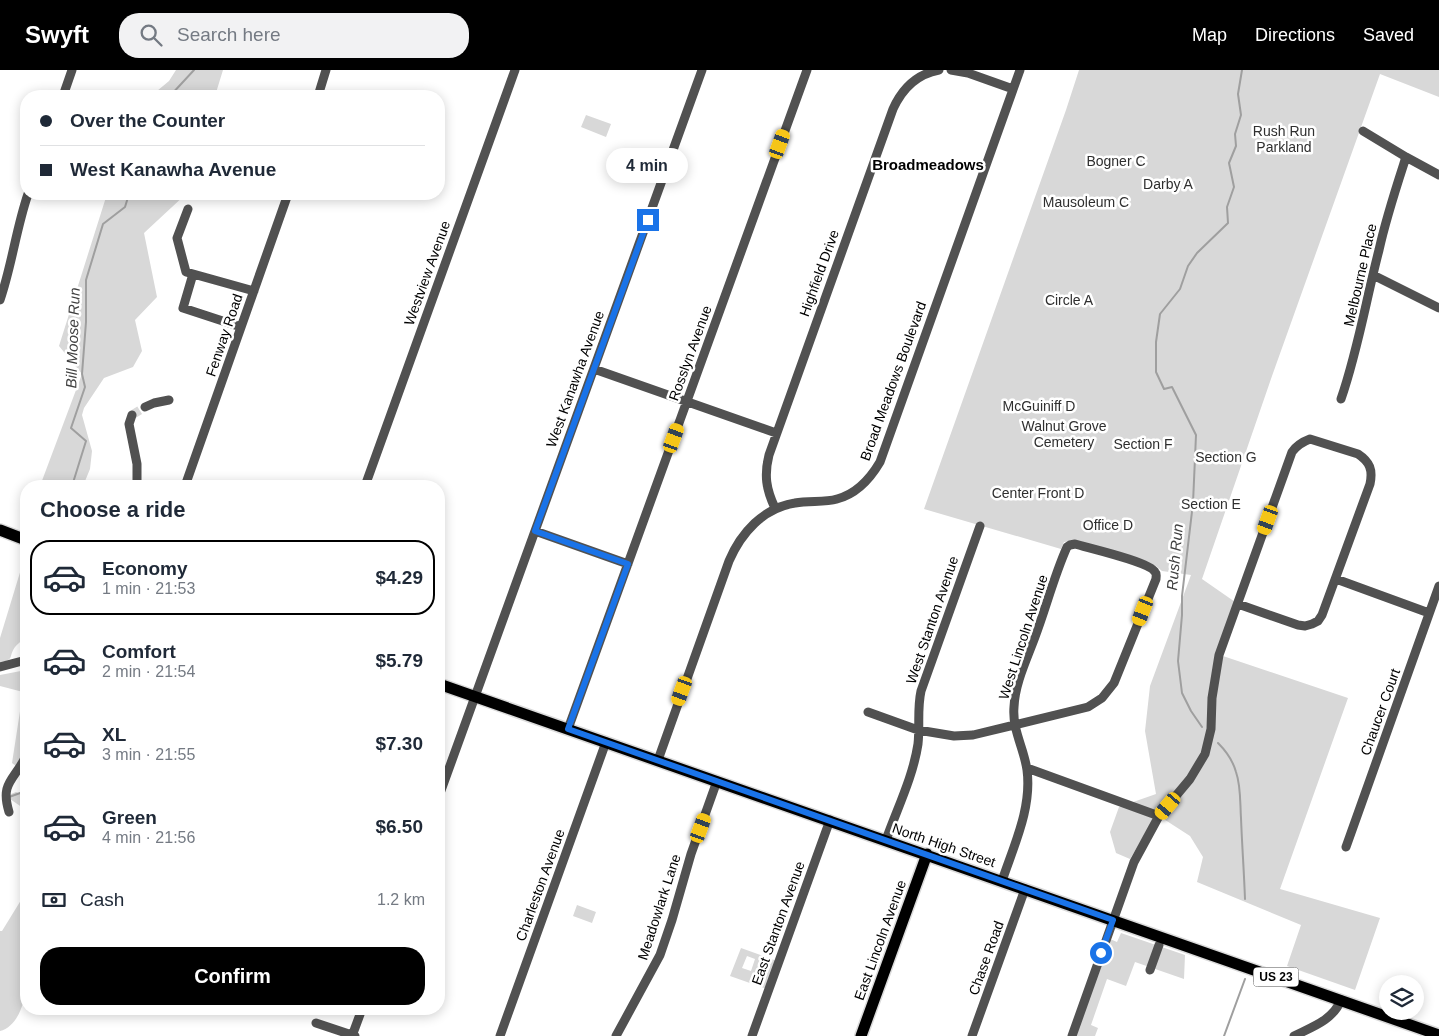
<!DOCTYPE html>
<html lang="en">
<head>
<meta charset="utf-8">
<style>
	body { margin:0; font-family:Helvetica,sans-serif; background:#f2f2f3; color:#1f2937; height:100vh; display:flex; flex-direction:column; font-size:19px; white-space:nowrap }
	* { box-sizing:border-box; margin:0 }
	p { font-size:16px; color:#747a83 }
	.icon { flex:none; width:28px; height:28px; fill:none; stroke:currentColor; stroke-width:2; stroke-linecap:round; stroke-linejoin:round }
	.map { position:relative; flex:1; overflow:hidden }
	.side { position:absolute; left:20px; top:410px; width:425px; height:535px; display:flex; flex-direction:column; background:#fff; border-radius:20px; box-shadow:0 2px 12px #0003 }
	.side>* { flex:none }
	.top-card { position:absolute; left:20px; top:20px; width:425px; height:110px; border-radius:20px; box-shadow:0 2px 12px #0003; display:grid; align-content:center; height:110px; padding:0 20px; background:#fff }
	.buttons { position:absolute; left:1379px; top:905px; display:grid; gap:10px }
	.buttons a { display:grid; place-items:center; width:45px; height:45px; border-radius:50%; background:#fff; box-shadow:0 2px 12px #0003; font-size:25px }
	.end { position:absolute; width:22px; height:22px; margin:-11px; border:6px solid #1a73e8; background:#fff; box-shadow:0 0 0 2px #fff }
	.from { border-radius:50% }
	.bubble { position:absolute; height:35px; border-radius:18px; background:#fff; box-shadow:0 2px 12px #0003; font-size:16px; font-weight:800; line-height:35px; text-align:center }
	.car { position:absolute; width:15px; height:30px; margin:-15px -8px; border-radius:6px; box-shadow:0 0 4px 1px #0007; background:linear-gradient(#f5c518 24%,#345 0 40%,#f5c518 0 76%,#345 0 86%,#f5c518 0) }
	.top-card b { display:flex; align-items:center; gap:18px; height:48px; font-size:19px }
	.top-card b+b { border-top:1px solid #e0e1e3 }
	.top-card i { width:12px; height:12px; background:#1f2937 }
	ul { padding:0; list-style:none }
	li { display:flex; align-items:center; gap:15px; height:75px; margin:0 10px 8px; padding:0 10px; border:2px solid transparent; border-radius:20px }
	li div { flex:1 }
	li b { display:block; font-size:19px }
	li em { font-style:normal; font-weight:800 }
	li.selected { border-color:#000 }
	li>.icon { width:45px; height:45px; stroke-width:1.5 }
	h2 { padding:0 20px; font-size:22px; line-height:60px }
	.pay { display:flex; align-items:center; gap:12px; height:55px; padding:0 20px; font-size:19px }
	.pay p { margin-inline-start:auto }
	.primary-button { display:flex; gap:10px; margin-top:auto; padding:10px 20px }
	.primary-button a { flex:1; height:58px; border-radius:20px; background:#000; color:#fff; font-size:20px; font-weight:800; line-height:58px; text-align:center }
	header { display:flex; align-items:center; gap:30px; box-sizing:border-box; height:70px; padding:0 25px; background:#000; color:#fff }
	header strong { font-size:24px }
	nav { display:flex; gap:28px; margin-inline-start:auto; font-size:18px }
	.search { width:350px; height:45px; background:#f2f2f3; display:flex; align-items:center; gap:12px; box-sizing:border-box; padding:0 18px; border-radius:20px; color:#747a83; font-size:19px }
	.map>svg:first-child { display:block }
	.green { fill:#d8d8d8; fill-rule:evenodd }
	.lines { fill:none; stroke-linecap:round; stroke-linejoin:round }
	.stream { stroke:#9f9f9f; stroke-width:2 }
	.minor-tunnel { stroke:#d9d9d9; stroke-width:9; stroke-dasharray:9 4.5; stroke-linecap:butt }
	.major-casing { stroke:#dbdbdb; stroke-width:14 }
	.minor { stroke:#515151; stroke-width:9 }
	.major { stroke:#000; stroke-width:11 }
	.route { stroke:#1a73e8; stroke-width:6 }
	.labels { text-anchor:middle; stroke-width:5; stroke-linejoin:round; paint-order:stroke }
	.shield { fill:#fff; stroke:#4c4c4c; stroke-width:1 }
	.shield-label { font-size:12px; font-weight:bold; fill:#000 }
	.park-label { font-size:14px; fill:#2f2f2f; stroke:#fff }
	.street-label { font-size:14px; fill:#000; stroke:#fff }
	.neighbourhood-label { font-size:15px; font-weight:bold; fill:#000; stroke:#fff }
	.water-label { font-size:15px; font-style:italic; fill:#404040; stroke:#fff }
</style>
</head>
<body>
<header>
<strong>Swyft</strong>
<div class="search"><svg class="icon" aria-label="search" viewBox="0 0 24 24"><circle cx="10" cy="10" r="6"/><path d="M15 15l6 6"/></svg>Search here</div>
<nav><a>Map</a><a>Directions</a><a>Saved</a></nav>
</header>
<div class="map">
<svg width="1439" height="966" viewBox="0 0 1439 966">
	<rect width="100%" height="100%" fill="#fff"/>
	<path class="green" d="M 176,0 L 223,0 L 215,26 L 151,26 L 169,11 Z
		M 1079,0 L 1439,0 L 1439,27 L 1380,4 L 1272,306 L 1202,509 L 1238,534 L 1220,585 L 1348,628 L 1280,819 L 1380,848 L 1355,920 L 1287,896 L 1301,855 L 1197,812 L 1203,787 L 1190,766 L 1159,746 L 1158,742 L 1130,789 L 1116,783 L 1110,762 L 1119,737 L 1156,724 L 1145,661 L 1150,616 L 1191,505 L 1162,501 L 1156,496 L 1072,471 L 1064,472 L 1061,479 L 924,439 L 1066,40 Z
		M 586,45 L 611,54 L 606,67 L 581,57 Z
		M 107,124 L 186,124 L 144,163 L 157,227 L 135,250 L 142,281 L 133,297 L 104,308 L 84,338 L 82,345 L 92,381 L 90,399 L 83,416 L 40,416 L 82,304 L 59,276 Z
		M 25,486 C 28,495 28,561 23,569 C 21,572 17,574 15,577 C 8,587 15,590 0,592 L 0,568 Z
		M 26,600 C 26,624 32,679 16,696 L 12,693 L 23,622 L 0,616 L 0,605 Z
		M 16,722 L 26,726 L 26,740 L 10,729 L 11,724 Z
		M 26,822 C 26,853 29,887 26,917 C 25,933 17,957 0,961 L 0,861 L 2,861 Z
		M 577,835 L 596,842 L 592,853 L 573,846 Z
		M 1121,863 L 1185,885 L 1184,909 L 1135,892 L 1126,916 L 1107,909 L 1091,955 L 1098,958 L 1095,966 L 1076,966 L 1110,869 L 1117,872 Z
		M 741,878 L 777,891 L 767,919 L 730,906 ZM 747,886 L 755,889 L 751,901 L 742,898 Z"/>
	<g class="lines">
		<path class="stream" d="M 170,26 L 194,0
			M 72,416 L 86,371 L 71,358 L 85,317 L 82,304 L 86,252 L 86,210 L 103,154 L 125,137 L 129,124
			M 1202,657 L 1191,641 L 1182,623 L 1178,591 L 1182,545 L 1182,526 L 1193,433 L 1196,365 L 1172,317 L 1164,319 L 1156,302 L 1156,272 L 1160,244 L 1180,219 L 1188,196 L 1197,183 L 1228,153 L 1227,137 L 1234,117 L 1229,93 L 1236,76 L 1235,64 L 1241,45 L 1238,24 L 1242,0
			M 1218,673 C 1226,681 1233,691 1236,702 C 1241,716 1240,733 1241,748 C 1242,775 1244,801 1245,829
			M 9,727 L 23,722 L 26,723
			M 1224,966 L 1245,909"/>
		<path class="minor-tunnel" d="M 132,345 L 145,337"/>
		<g class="major-casing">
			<path id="major" d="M 0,460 L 26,470
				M 439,614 L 1439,965
				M 861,966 L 927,784"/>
		</g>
		<path class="minor" d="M 951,0 L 968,3 L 1013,19
			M 63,26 L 72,0
			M 318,26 L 326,0
			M 1363,61 L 1406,87 L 1439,105
			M 188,139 L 177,168 L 186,202 L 254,221
			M 193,204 L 183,238 L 241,257
			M 1373,205 L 1439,238
			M 0,230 C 12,195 16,159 28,124
			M 594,299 L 776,363
			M 1341,329 C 1358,280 1366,230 1379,180 C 1386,148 1396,118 1406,87
			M 145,337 L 154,333 L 169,330
			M 132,345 L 129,354 L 137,394 L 137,416
			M 185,416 L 288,124
			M 365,416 L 515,0
			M 775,438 C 766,419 764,405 769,385 L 893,39 C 902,19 917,4 939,0
			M 535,461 L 628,494
			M 1336,509 L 1429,543
			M 0,597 L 26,590
			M 868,642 L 918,660 L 954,666 L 973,665 L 1088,637 L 1102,628 L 1114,613 L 1156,509 C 1156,506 1157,504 1155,502 C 1150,492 1088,478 1075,474 L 1070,475 L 1067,477 C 1054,506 1046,538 1035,567 C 1027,589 1015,613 1014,637 C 1012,660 1024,678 1027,700 C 1032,738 1014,775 1002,811
			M 568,659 L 807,0
			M 658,690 L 729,491 C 741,463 763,438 795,433 C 809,430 824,433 837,429 C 856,424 870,409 880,392 L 1020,0
			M 1027,698 L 1159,746
			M 439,726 L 702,0
			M 9,742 C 0,712 14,711 26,686
			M 886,770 C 897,739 913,707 918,674 C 920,656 917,639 921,621 L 980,456
			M 1346,777 L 1439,516
			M 1150,900 L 1159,875
			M 316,953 L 355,966
			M 352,966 L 362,939
			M 500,966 L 606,672
			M 616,966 L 660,885 L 672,850 L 691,784 L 717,711
			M 752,966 L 830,750
			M 972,966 L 1025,819
			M 1072,966 L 1134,792 L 1159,746 L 1190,709 L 1205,684 L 1211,659 L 1212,628 L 1219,585 L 1292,382 C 1297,375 1302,372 1310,369 L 1358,384 C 1370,392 1373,400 1370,414 L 1322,545 L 1318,551 L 1312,554 L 1305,556 L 1298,555 L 1238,534
			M 1294,966 C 1312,957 1333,950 1341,930"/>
		<use href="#major" class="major"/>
	</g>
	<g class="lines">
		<path class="route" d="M 648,150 L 535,461 L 628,494 L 568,659 L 1113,850 L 1101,883"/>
	</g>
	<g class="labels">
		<rect class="shield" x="1253.5" y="897.5" width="45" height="19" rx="4"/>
		<g class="shield-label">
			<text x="1276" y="911">US 23</text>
		</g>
		<g class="park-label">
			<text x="1284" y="66">Rush Run<tspan x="1284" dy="16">Parkland</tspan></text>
			<text x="1116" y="96">Bogner C</text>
			<text x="1168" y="119">Darby A</text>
			<text x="1086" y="137">Mausoleum C</text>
			<text x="1069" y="235">Circle A</text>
			<text x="1039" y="341">McGuiniff D</text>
			<text x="1064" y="361">Walnut Grove<tspan x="1064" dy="16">Cemetery</tspan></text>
			<text x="1143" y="379">Section F</text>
			<text x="1226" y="392">Section G</text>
			<text x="1038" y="428">Center Front D</text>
			<text x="1211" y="439">Section E</text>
			<text x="1108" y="460">Office D</text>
		</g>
		<g class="street-label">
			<text transform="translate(427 203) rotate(-70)" y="5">Westview Avenue</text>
			<text transform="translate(819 203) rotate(-70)" y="5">Highfield Drive</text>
			<text transform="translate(1360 205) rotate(-77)" y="5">Melbourne Place</text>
			<text transform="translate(224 265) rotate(-71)" y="5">Fenway Road</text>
			<text transform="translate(690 283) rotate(-70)" y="5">Rosslyn Avenue</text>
			<text transform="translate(575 309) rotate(-70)" y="5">West Kanawha Avenue</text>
			<text transform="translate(893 311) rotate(-70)" y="5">Broad Meadows Boulevard</text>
			<text transform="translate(932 550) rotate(-71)" y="5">West Stanton Avenue</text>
			<text transform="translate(1023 567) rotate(-72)" y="5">West Lincoln Avenue</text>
			<text transform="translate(1380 642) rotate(-70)" y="5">Chaucer Court</text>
			<text transform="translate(944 775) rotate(19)" y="5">North High Street</text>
			<text transform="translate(540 815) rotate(-70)" y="5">Charleston Avenue</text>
			<text transform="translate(659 837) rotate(-72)" y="5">Meadowlark Lane</text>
			<text transform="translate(778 853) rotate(-70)" y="5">East Stanton Avenue</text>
			<text transform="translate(880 870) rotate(-70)" y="5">East Lincoln Avenue</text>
			<text transform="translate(986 888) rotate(-70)" y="5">Chase Road</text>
		</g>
		<g class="neighbourhood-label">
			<text x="928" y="100">Broadmeadows</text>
		</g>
		<g class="water-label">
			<text transform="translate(73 268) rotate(-88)" y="5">Bill Moose Run</text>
			<text transform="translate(1175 487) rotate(-85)" y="5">Rush Run</text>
		</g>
	</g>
</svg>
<div class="buttons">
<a><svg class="icon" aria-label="layers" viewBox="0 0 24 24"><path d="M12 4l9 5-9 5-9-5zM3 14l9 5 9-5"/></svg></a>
</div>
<i class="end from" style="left:1101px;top:883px"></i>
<i class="end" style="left:648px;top:150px"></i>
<div class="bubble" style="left:606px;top:78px;width:82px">4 min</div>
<i class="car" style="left:780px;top:74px;rotate:20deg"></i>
<i class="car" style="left:674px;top:368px;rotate:20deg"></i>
<i class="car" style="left:1268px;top:450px;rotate:200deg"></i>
<i class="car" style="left:1143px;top:541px;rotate:201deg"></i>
<i class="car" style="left:682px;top:621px;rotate:200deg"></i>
<i class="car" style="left:1168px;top:736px;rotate:220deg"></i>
<i class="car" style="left:701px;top:758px;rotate:20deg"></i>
<div class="top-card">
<b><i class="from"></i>Over the Counter</b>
<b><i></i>West Kanawha Avenue</b>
</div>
<section class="side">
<h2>Choose a ride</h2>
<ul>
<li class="selected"><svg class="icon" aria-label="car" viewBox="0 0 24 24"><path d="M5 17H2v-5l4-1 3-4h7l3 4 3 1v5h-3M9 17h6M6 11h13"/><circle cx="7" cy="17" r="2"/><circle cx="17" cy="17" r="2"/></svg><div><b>Economy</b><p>1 min · 21:53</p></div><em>$4.29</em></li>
<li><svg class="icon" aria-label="car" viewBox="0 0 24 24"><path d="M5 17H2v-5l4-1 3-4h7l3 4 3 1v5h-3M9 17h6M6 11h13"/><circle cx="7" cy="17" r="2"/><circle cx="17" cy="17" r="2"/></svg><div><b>Comfort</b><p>2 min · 21:54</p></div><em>$5.79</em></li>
<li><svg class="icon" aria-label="car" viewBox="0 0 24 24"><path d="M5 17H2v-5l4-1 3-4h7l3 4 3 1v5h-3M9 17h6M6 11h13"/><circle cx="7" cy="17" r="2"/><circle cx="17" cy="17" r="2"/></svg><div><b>XL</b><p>3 min · 21:55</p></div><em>$7.30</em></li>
<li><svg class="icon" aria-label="car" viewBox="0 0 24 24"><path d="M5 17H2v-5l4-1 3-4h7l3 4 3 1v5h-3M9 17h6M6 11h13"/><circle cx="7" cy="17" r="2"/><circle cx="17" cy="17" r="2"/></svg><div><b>Green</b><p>4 min · 21:56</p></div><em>$6.50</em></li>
</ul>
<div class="pay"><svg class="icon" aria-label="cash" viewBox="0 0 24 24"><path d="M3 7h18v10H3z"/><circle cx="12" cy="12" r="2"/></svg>Cash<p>1.2 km</p></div>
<div class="primary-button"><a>Confirm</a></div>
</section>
</div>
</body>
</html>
